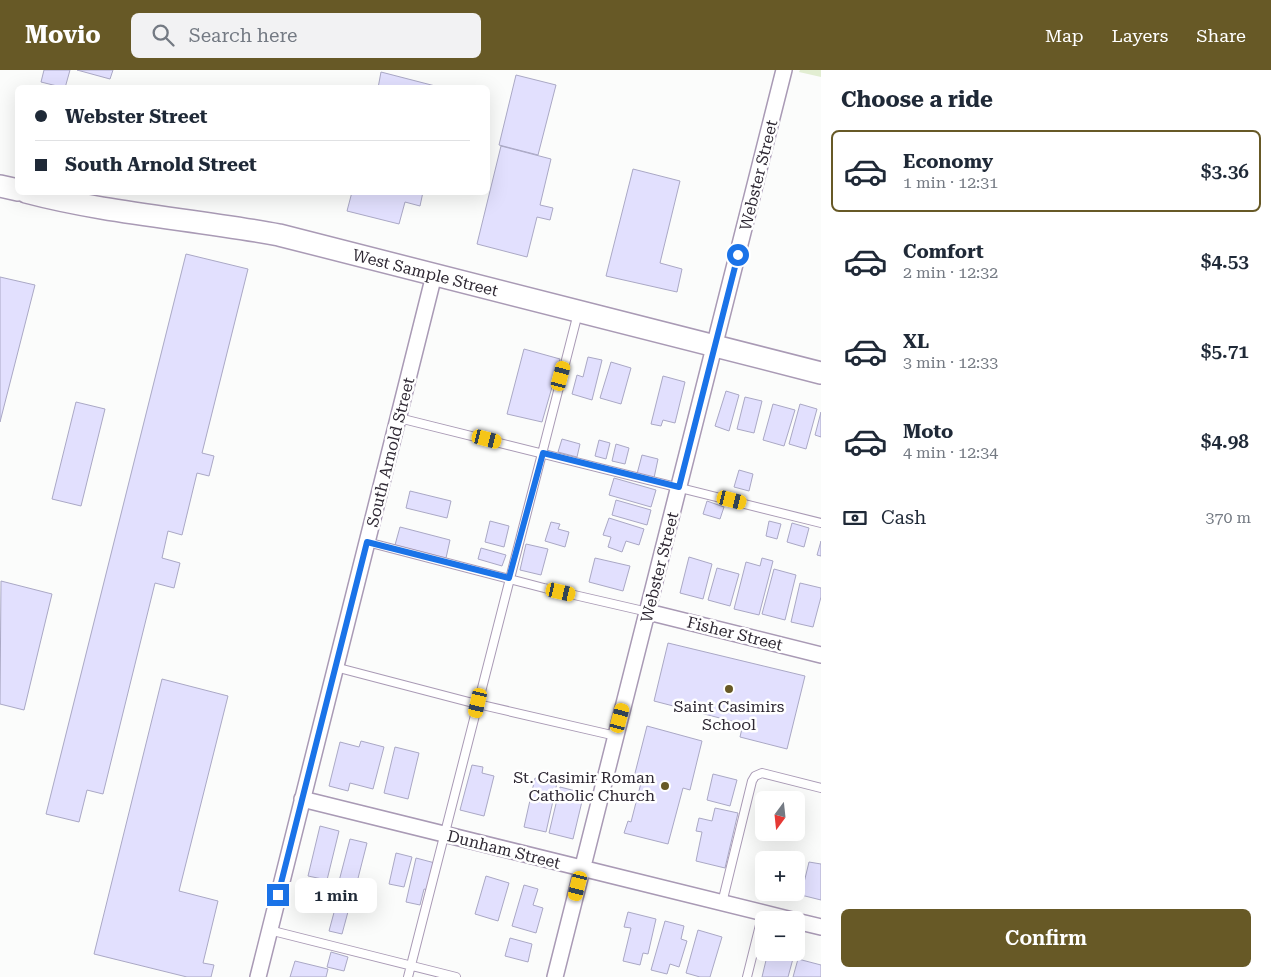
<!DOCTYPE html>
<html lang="en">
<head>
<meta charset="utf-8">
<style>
	body { margin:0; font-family:"Roboto Serif",serif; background:#f2f2f3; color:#1f2937; height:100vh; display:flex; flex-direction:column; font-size:19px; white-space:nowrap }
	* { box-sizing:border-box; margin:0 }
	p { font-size:16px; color:#747a83 }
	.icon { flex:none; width:28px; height:28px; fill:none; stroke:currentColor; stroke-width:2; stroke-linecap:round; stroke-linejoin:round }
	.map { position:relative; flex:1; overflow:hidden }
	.details { display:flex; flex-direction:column; background:#fff; width:450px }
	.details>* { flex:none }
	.hud { position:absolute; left:15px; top:15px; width:475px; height:110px; border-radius:8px; box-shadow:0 5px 20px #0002; display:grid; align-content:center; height:110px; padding:0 20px; background:#fff }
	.needle { width:32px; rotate:195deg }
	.tools { position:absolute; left:755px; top:721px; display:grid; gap:10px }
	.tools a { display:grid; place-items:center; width:50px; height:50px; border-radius:8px; background:#fff; box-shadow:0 5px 20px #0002; font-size:25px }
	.end { position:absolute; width:22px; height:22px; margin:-11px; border:6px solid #1a73e8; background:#fff; box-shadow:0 0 0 2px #fff }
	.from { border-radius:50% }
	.bubble { position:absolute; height:35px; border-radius:8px; background:#fff; box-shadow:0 5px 20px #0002; font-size:16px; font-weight:600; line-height:35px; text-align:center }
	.car { position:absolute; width:15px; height:30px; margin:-15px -8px; border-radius:6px; box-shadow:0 0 4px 1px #0007; background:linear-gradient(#f5c518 24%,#345 0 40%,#f5c518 0 76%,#345 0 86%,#f5c518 0) }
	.hud b { display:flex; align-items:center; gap:18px; height:48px; font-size:19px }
	.hud b+b { border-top:1px solid #e0e1e3 }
	.hud i { width:12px; height:12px; background:#1f2937 }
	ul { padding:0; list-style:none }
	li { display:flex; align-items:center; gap:15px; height:82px; margin:0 10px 8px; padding:0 10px; border:2px solid transparent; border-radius:8px }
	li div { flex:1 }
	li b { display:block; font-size:19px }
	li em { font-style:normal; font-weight:600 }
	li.selected { border-color:#675926 }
	li>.icon { width:45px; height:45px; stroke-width:1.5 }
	h2 { padding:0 20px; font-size:22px; line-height:60px }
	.pay { display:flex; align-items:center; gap:12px; height:55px; padding:0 20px; font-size:19px }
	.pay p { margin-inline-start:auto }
	.primary-button { display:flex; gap:10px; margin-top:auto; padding:10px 20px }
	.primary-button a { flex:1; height:58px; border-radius:8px; background:#675926; color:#fff; font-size:20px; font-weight:600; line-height:58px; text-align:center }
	header { display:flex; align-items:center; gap:30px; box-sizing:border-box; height:70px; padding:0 25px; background:#675926; color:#fff }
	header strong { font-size:24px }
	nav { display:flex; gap:28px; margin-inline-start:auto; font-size:18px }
	.search { width:350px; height:45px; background:#f2f2f3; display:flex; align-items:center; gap:12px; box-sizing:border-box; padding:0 18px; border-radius:8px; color:#747a83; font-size:19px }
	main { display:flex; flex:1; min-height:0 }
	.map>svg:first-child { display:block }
	.green { fill:#e2eed2 }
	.building { fill:#e2e0fe; stroke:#aaa8c5 }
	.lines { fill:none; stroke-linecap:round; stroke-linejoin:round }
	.service-casing { stroke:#a99ab5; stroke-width:10 }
	.minor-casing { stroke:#a99ab5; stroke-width:18 }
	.secondary-casing { stroke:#a99ab5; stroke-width:24 }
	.service { stroke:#fff; stroke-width:8 }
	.minor { stroke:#fff; stroke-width:15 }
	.secondary { stroke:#fff; stroke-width:21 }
	.route { stroke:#1a73e8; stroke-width:6 }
	.poi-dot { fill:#675926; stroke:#fff; stroke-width:2 }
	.labels { text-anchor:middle; stroke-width:5; stroke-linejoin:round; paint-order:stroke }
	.street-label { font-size:16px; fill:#2f2934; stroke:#fff }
	.poi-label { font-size:16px; fill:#2f2934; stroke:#fff }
</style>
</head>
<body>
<header>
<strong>Movio</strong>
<div class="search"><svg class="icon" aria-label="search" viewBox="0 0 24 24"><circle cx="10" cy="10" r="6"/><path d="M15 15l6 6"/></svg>Search here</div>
<nav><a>Map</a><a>Layers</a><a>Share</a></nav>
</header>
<main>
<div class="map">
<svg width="821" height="907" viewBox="0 0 821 907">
	<rect width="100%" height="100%" fill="#fbfcfb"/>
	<path class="green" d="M 800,0 L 821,0 L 821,7 L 799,2 Z"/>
	<path class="building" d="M 44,0 L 70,0 L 65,18 L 41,12 Z
		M 77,0 L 113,0 L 110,9 Z
		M 381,2 L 443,18 L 378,18 Z
		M 516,5 L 556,15 L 538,85 L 499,75 Z
		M 501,76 L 551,89 L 540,135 L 553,138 L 550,150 L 537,147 L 527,187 L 477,174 Z
		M 633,99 L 680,111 L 660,193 L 682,199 L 677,222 L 606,206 Z
		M 352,122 L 423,122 L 420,136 L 405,132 L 399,154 L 347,141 Z
		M 186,184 L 248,199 L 202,383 L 214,386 L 209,406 L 197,403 L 182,465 L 168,461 L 162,488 L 180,493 L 174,518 L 155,513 L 103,724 L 87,720 L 79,752 L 46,744 Z
		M 0,207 L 35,215 L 0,352 Z
		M 524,279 L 560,289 L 542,352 L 507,344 Z
		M 588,287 L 602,290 L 592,330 L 572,324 L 577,305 L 583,307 Z
		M 611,292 L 631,298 L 621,334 L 600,328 Z
		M 663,306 L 685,312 L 675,353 L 663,350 L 661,356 L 651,354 Z
		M 726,321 L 739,325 L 729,361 L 715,356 Z
		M 745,327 L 762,331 L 754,363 L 737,359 Z
		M 76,332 L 105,339 L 81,436 L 52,429 Z
		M 773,334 L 795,340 L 784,376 L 763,370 Z
		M 800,334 L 817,339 L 806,379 L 789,374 Z
		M 821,342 L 821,367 L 815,365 Z
		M 562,369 L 580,374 L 577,387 L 558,382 Z
		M 599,370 L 610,373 L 606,389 L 595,386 Z
		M 616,374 L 629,378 L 625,394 L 612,391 Z
		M 642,385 L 658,389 L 654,408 L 637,404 Z
		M 739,400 L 753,404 L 749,421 L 734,417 Z
		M 614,408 L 656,420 L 651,437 L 609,425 Z
		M 410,421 L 451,431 L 447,448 L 406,438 Z
		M 616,430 L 651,440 L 647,455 L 612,445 Z
		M 707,431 L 724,437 L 720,449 L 703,444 Z
		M 609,448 L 644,459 L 639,475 L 626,471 L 622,482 L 608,477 L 611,467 L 603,465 Z
		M 490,451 L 509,456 L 504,477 L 485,472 Z
		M 769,451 L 781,454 L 777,469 L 766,466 Z
		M 551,452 L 560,454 L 558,459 L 569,462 L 565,477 L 545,471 Z
		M 792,453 L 809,458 L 804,477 L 787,472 Z
		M 400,457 L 450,470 L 446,488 L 395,475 Z
		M 821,471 L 821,486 L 817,485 Z
		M 526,474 L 548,479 L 541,505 L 520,500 Z
		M 481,478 L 506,485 L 502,496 L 478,489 Z
		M 689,487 L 712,494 L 703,529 L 680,523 Z
		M 595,488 L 630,496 L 623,521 L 589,512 Z
		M 762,488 L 773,491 L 759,545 L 734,539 L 746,492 L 760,496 Z
		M 717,498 L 739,504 L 730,536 L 708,530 Z
		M 774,499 L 796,505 L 785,550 L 762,544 Z
		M 1,511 L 52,524 L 24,640 L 0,634 Z
		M 800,513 L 821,518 L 821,527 L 813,557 L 791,552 Z
		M 668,573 L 805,606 L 787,679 L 740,667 L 743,654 L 654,631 Z
		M 162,609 L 228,626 L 179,821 L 218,831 L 203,893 L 214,895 L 211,907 L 187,907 L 94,884 Z
		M 647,656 L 702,671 L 690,720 L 683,718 L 668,774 L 624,763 L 628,751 L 631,752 L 641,713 L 633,711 Z
		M 361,671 L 384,677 L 373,719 L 350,713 L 348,721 L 329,716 L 340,672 L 359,677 Z
		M 395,677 L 419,683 L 408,729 L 384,723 Z
		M 472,695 L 483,697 L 482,703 L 494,706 L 484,746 L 460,740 Z
		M 713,704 L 737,710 L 730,736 L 707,730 Z
		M 535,708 L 557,713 L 546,762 L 524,757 Z
		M 560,717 L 584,723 L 573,769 L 549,763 Z
		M 715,738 L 738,743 L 725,798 L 696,791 L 702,762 L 696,761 L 699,748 L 712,751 Z
		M 320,756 L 339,761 L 327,810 L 308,806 Z
		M 350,769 L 367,773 L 355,820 L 338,815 Z
		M 396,783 L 412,787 L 404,817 L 389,814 Z
		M 416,788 L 435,793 L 428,820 L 424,819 L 420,835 L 406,832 Z
		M 809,792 L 821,794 L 821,830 L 801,825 Z
		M 486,806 L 509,813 L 498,851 L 475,844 Z
		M 524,815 L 538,819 L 533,835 L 543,838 L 536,863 L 512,856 Z
		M 336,835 L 349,838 L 342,864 L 329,861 Z
		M 628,842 L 656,849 L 648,884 L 643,883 L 640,895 L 623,891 L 631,858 L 624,857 Z
		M 665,851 L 684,856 L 681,869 L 687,871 L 679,897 L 670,894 L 667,904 L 651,900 Z
		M 698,860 L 722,867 L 710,907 L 700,907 L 686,903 Z
		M 510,868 L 532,874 L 528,892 L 505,886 Z
		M 331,882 L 348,887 L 344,901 L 327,897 Z
		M 768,882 L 783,882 L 794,885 L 788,907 L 762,907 Z
		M 798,889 L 821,895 L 821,907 L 793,907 Z
		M 295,891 L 328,899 L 326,907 L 290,907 Z"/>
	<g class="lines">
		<g class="service-casing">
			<path id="service" d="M 399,348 L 821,453
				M 367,472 L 544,518 L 648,542
				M 335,597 L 469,632 L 616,666
				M 722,833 L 752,711 L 755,706 L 762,703 L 821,718
				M 269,860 L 456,907
				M 408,907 L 578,243
				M 747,907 L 763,843"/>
		</g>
		<g class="minor-casing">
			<path id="minor" d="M 648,542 L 821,585
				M 302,729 L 792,850
				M 796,851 L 821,857
				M 258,907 L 434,205
				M 555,907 L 784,0"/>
		</g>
		<g class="secondary-casing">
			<g id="secondary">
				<path d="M 0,116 L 18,120"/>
				<path id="s1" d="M 26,122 C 109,144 195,149 279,165 L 821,303"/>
			</g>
		</g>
		<use href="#service" class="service"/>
		<use href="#minor" class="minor"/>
		<use href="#secondary" class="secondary"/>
	</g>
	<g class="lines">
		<path class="route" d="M 278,825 L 367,472 L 509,508 L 543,383 L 679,417 L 738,185"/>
	</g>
	<g class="poi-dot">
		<circle cx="729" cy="619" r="5"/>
		<circle cx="665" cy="716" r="5"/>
	</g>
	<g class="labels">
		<g class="street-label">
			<text transform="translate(758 105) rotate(-76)" y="6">Webster Street</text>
			<text dy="6" stroke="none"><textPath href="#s1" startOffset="408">West Sample Street</textPath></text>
			<text transform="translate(390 382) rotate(-76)" y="6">South Arnold Street</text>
			<text transform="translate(659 497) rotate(-76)" y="6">Webster Street</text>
			<text transform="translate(735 563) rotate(14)" y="6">Fisher Street</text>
			<text transform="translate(504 779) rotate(14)" y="6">Dunham Street</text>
		</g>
		<g class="poi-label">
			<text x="729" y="642">Saint Casimirs<tspan x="729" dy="18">School</tspan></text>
			<text x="655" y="713" text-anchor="end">St. Casimir Roman<tspan x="655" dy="18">Catholic Church</tspan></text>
		</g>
	</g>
</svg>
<div class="tools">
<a><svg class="needle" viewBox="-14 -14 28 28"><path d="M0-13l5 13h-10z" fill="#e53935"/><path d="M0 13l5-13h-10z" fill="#747a83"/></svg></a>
<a>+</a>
<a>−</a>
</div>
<i class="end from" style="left:738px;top:185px"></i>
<i class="end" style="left:278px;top:825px"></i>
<div class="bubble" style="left:295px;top:808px;width:82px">1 min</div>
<i class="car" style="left:561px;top:306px;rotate:15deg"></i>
<i class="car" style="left:487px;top:369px;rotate:104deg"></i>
<i class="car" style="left:732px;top:430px;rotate:104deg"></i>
<i class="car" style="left:561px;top:522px;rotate:103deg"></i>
<i class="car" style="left:478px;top:633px;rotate:193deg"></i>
<i class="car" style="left:620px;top:648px;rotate:15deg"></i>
<i class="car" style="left:578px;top:816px;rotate:194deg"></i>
<div class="hud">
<b><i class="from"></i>Webster Street</b>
<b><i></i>South Arnold Street</b>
</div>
</div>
<section class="details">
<h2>Choose a ride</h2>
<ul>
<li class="selected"><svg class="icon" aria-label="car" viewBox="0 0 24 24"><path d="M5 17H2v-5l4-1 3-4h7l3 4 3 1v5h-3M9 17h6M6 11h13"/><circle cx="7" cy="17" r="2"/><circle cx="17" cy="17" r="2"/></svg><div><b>Economy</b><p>1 min · 12:31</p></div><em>$3.36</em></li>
<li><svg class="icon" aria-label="car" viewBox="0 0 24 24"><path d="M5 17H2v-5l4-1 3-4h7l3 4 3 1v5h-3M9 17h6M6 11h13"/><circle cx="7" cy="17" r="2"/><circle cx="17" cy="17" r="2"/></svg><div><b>Comfort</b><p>2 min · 12:32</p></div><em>$4.53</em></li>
<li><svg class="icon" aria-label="car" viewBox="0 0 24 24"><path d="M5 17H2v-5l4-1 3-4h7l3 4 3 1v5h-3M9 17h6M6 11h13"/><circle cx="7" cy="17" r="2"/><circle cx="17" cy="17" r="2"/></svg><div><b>XL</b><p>3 min · 12:33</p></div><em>$5.71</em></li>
<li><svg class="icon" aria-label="car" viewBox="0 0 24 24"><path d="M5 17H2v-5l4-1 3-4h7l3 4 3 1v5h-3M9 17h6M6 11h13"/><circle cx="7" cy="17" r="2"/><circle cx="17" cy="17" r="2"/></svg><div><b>Moto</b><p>4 min · 12:34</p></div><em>$4.98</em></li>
</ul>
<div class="pay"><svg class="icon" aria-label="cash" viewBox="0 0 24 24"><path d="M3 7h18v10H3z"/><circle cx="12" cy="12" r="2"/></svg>Cash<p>370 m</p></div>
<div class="primary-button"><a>Confirm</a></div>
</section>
</main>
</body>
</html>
